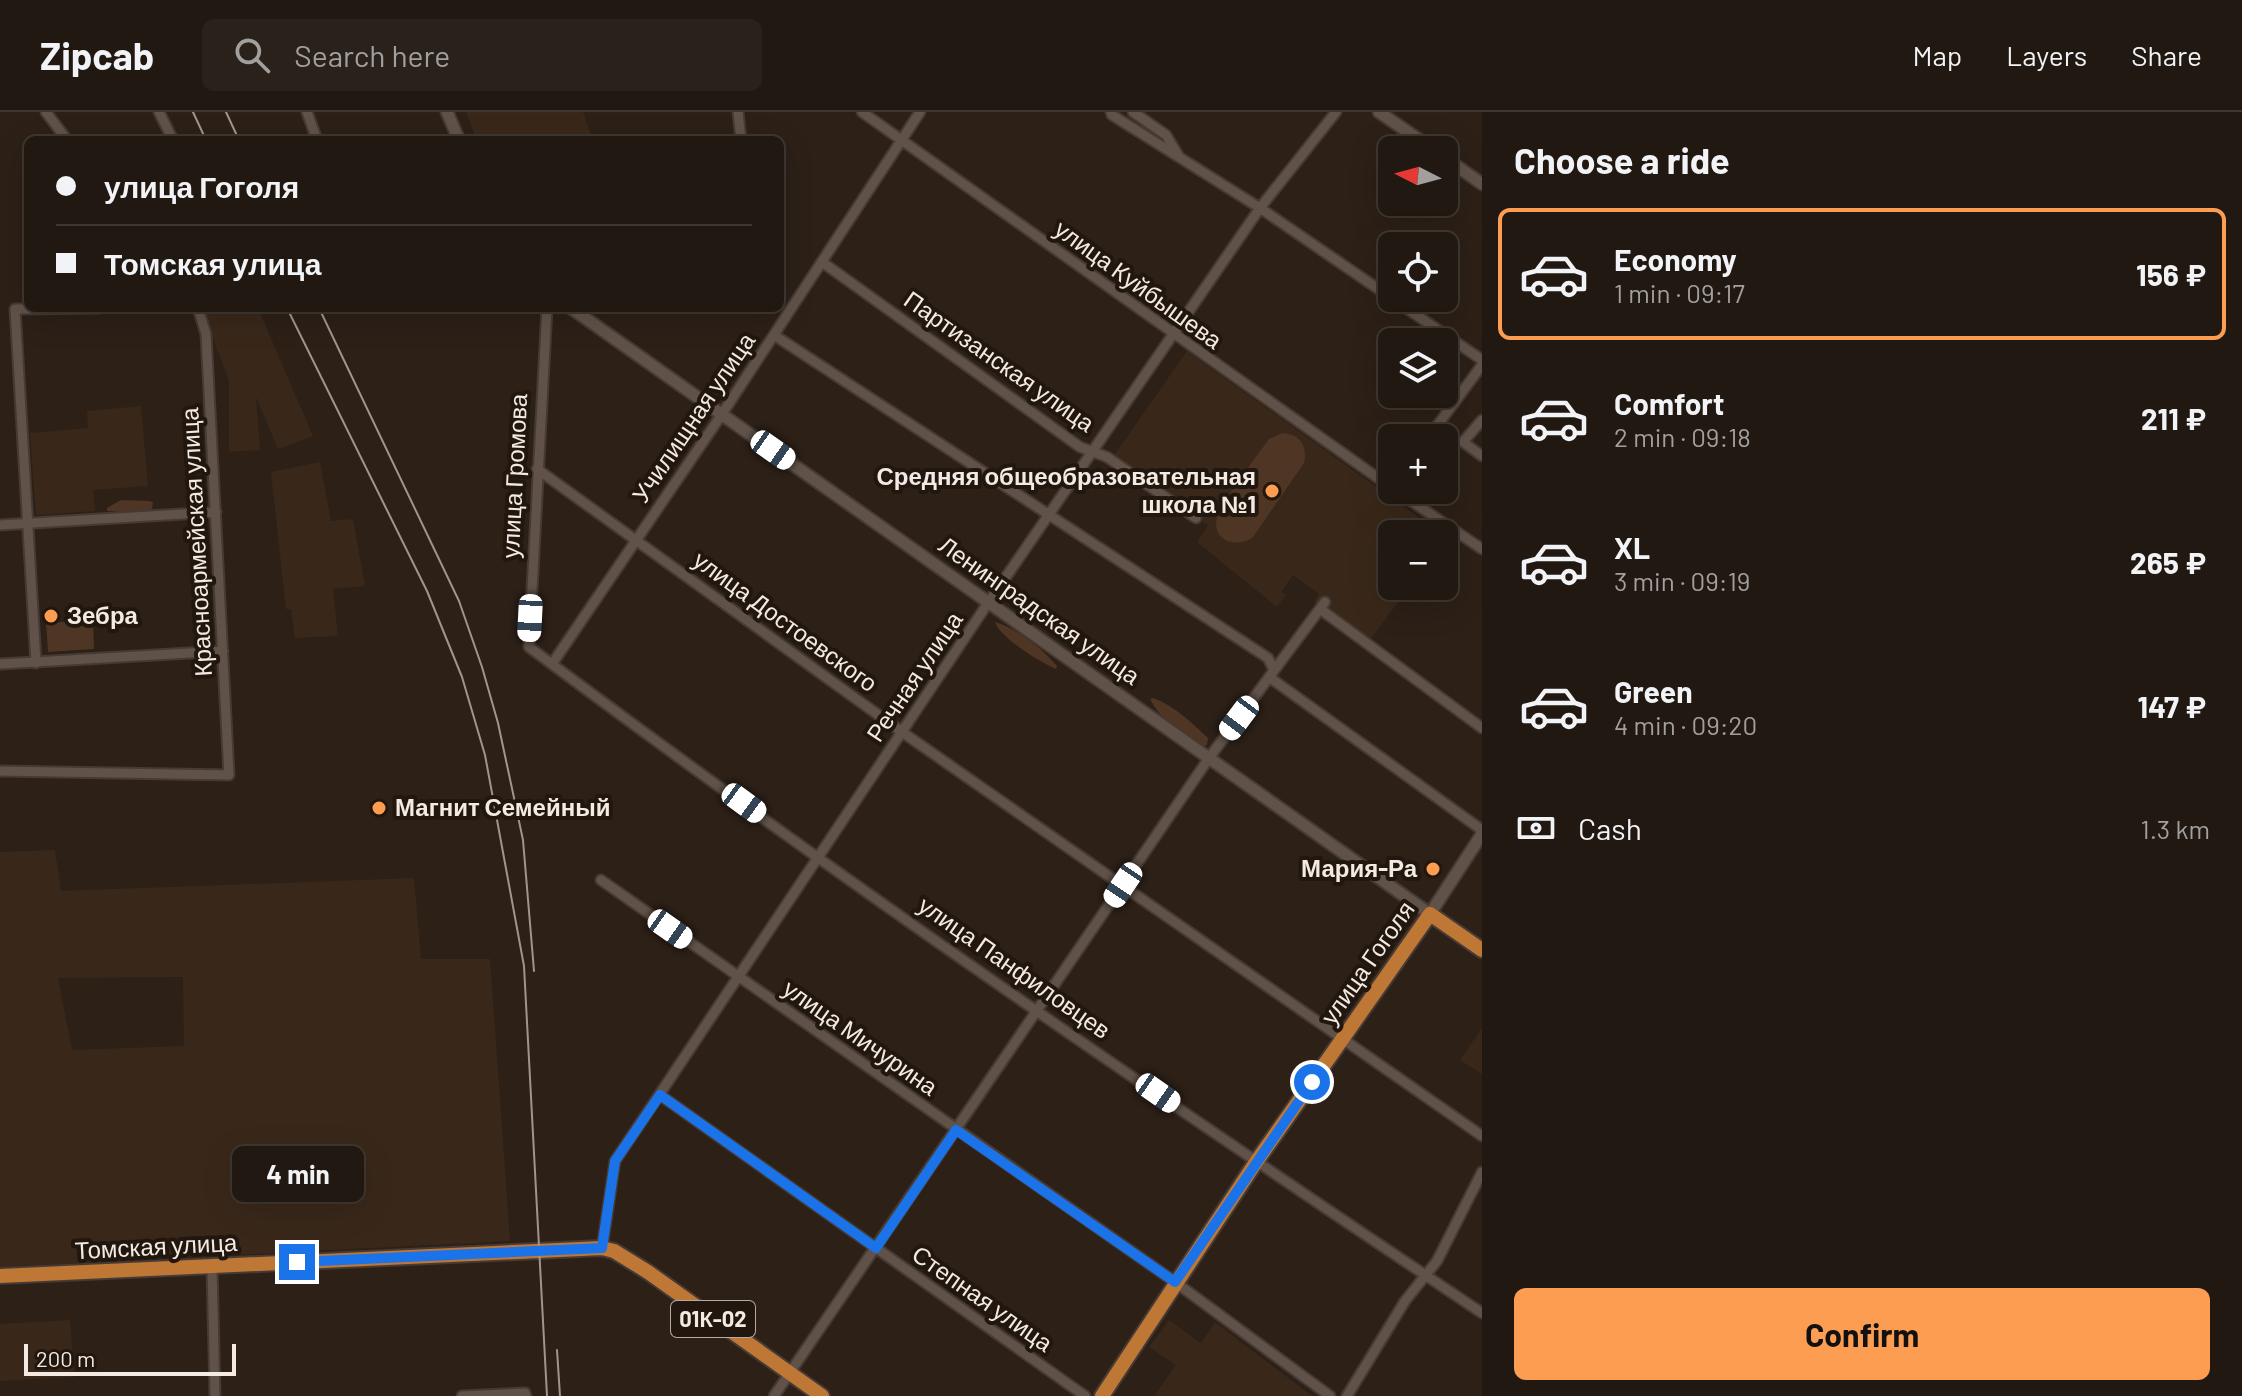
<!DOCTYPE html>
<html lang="en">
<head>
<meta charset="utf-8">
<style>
	body { margin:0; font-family:Barlow,sans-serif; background:#29211a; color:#f1f3f6; height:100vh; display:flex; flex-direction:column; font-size:30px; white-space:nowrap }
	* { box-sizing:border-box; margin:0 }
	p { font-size:26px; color:#a2a09f }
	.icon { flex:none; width:44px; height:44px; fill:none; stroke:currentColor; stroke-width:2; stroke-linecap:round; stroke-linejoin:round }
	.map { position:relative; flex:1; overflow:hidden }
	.sheet { display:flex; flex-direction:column; background:#211811; width:760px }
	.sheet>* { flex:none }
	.top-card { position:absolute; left:24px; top:24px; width:760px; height:176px; border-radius:12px; box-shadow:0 8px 32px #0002,0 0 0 2px #3e3731; display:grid; align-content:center; height:176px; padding:0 32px; background:#211811 }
	.needle { width:52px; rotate:276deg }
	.tools { position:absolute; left:1378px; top:24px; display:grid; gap:16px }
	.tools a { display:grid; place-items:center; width:80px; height:80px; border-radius:12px; background:#211811; box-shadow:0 8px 32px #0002,0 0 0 2px #3e3731; font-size:40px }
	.scale { position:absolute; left:24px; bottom:20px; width:212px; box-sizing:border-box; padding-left:8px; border:4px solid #f3eae4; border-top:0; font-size:22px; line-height:28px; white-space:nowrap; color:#f3eae4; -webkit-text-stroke:6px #22170e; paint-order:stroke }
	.end { position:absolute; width:36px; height:36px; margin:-18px; border:10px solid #1a73e8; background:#fff; box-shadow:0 0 0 4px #fff }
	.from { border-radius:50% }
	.bubble { position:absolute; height:56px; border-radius:12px; background:#211811; box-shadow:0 8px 32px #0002,0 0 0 2px #3e3731; font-size:26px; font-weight:700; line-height:56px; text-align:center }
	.car { position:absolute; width:24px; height:48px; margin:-24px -12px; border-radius:10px; box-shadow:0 0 6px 2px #0007; background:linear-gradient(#fff 24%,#345 0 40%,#fff 0 76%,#345 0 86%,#fff 0) }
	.top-card b { display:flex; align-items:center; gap:28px; height:76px; font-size:30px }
	.top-card b+b { border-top:2px solid #3e3731 }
	.top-card i { width:20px; height:20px; background:#f1f3f6 }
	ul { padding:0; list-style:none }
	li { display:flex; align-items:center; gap:24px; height:132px; margin:0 16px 12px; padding:0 16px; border:4px solid transparent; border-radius:12px }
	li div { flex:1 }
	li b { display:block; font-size:30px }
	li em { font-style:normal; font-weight:700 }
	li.on { border-color:#fc9d52 }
	li>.icon { width:72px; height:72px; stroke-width:1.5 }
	h2 { padding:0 32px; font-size:36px; line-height:96px }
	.pay { display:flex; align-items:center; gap:20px; height:88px; padding:0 32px; font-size:30px }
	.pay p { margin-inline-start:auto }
	.action { display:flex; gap:16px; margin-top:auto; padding:16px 32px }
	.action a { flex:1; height:92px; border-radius:12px; background:#fc9d52; color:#111; font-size:32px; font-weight:700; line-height:92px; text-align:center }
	header { display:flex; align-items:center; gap:48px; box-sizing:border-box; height:112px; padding:0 40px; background:#211811; border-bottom:2px solid #3e3731 }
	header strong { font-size:38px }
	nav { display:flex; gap:44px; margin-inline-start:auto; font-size:28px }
	.search { width:560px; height:72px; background:#29211a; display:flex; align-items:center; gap:20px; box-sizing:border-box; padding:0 28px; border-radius:12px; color:#a2a09f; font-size:30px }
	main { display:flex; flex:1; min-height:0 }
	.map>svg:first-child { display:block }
	.built { fill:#39281a; fill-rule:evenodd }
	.green { fill:#4e3524 }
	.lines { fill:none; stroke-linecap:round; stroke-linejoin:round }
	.minor-casing { stroke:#453a34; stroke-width:13 }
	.tertiary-casing { stroke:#453a34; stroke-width:15 }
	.primary-casing { stroke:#453a34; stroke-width:18 }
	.minor { stroke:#605248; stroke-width:9 }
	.tertiary { stroke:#605248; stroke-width:11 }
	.primary { stroke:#bf7735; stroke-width:14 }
	.rail { stroke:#a0958e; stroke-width:2 }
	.route { stroke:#1a73e8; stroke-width:10 }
	.poi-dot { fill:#fc9d52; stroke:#22170e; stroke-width:3 }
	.labels { text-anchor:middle; stroke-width:8; stroke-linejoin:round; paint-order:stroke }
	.shield { fill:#22170e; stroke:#b4aba4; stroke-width:2 }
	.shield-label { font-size:22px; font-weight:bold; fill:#f3eae4 }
	.street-label { font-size:24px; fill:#f3eae4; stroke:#22170e }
	.poi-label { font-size:24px; font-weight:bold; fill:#f3eae4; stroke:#22170e; text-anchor:end }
</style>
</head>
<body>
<header>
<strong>Zipcab</strong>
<div class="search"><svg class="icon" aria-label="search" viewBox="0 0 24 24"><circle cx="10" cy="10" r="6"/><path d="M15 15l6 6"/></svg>Search here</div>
<nav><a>Map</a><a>Layers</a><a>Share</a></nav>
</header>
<main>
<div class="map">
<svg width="1482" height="1284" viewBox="0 0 1482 1284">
	<rect width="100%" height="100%" fill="#2c2017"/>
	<path class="built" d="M 466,0 L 583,0 L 593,28 L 477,28 Z
		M 201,196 L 258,196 L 313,324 L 278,337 L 256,285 L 260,338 L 229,340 L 229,268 Z
		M 1187,239 L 1442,422 L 1392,422 L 1392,474 L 1410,474 L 1369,529 L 1314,490 L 1319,482 L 1293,463 L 1281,480 L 1286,483 L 1277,495 L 1197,430 L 1208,413 L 1113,345 Z
		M 141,294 L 148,374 L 93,378 L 95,399 L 36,403 L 30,321 L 88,316 L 87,299 Z
		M 320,350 L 331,409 L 353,407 L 365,474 L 333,477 L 338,524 L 295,526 L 291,497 L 286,497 L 271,360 Z
		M 55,738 L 61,779 L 414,766 L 421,847 L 490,847 L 510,1129 L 0,1155 L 0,740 ZM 183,865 L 184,934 L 72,938 L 58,866 Z
		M 1482,916 L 1482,962 L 1460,948 Z
		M 70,1208 L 74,1265 L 0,1269 L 0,1212 Z
		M 1169,1208 L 1201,1231 L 1215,1210 L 1312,1284 L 1154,1284 L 1176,1253 L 1149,1235 Z"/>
	<path class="green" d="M 1282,321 C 1300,322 1308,334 1304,351 L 1253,425 C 1237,437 1211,429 1217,405 C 1221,390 1258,343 1269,327 Z
		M 121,388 L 149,389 L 153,390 L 152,397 L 143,401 L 107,399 L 107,396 Z
		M 93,508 L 94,537 L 48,540 L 46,511 Z
		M 995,510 C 1016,516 1043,537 1057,554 L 1056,557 C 1040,550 1000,526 995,510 Z
		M 1153,586 C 1175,594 1191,610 1208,626 L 1207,633 L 1201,635 C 1182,621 1160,608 1150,587 Z"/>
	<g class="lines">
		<g class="minor-casing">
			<path id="minor" d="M 46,0 L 67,28
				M 159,0 L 173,28
				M 307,0 L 317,28
				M 738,0 L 741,28
				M 862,0 L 1392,376
				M 1111,0 L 1112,3 L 1260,96 L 1482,248
				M 1133,0 L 1166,23 L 1178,43
				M 822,150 L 1080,335 L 1107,345 L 1196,406
				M 547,196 L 529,535 C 839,767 1160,986 1482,1201
				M 774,223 L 1268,546 L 1274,558
				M 1482,308 L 1463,330 L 1482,344
				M 1428,326 L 1482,253
				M 537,357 L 902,620 L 1482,1024
				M 1395,378 L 1482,437
				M 0,413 L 216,400
				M 1320,497 L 1482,616
				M 36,551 L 15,197 L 100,196
				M 0,552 L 223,539
				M 552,552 L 722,302 L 920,0
				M 1269,565 L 1482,718
				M 0,659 L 229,663 L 206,222 L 198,196
				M 601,768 L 1175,1170 L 1330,1284
				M 660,983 L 1085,1284
				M 602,1136 L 615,1049 L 988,491 L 1260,96 L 1336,0
				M 212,1154 L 215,1284
				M 462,1284 L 525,1281 L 526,1284
				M 774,1284 L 1209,646 L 1325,490
				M 1347,1284 L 1405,1189 L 1437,1149 L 1482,1060"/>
		</g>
		<g class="tertiary-casing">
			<path id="tertiary" d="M 447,0 L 459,28
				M 1379,0 L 1434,38
				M 1444,45 L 1482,72
				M 571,196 L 1430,802 L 1482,722"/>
		</g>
		<g class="primary-casing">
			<path id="primary" d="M 0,1164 L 602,1136 L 614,1139 L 648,1160 L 822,1284
				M 1102,1284 L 1256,1050 L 1430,802 L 1482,838"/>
		</g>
		<use href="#minor" class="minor"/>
		<use href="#tertiary" class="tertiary"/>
		<use href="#primary" class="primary"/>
		<path class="rail" d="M 193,0 L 206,28
			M 226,0 L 239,28
			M 287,196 L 427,479 L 462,565 L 485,643 L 524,854 L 547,1284
			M 319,196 L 459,489 L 482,555 L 498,611 L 523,728 L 534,859
			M 557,1238 L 560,1284"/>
	</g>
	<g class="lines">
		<path class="route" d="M 297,1150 L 602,1136 L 615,1049 L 660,983 L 876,1136 L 956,1018 L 1175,1170 L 1312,970"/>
	</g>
	<g class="poi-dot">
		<circle cx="1272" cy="379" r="8"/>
		<circle cx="51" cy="504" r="8"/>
		<circle cx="379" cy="696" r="8"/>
		<circle cx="1433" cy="757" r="8"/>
	</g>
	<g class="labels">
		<rect class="shield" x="671" y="1189" width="84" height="36" rx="6"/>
		<g class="shield-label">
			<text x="713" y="1215">01К-02</text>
		</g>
		<g class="street-label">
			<text transform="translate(1138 173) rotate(36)" y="8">улица Куйбышева</text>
			<text transform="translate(999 250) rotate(35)" y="8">Партизанская улица</text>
			<text transform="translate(694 306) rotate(-56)" y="8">Училищная улица</text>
			<text transform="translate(515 364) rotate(-87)" y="8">улица Громова</text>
			<text transform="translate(197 430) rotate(-93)" y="8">Красноармейская улица</text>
			<text transform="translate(1039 499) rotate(35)" y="8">Ленинградская улица</text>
			<text transform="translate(785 510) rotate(36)" y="8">улица Достоевского</text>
			<text transform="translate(915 565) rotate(-56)" y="8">Речная улица</text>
			<text transform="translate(1368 851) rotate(-55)" y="8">улица Гоголя</text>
			<text transform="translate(1014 856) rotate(35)" y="8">улица Панфиловцев</text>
			<text transform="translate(860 926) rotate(35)" y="8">улица Мичурина</text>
			<text transform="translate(156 1135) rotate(-3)" y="8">Томская улица</text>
			<text transform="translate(982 1187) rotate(35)" y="8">Степная улица</text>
		</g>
		<g class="poi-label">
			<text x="1256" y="373">Средняя общеобразовательная<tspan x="1256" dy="28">школа №1</tspan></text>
			<text x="67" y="512" text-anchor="start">Зебра</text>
			<text x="395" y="704" text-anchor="start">Магнит Семейный</text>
			<text x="1417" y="765">Мария-Ра</text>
		</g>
	</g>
</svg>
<div class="tools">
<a><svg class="needle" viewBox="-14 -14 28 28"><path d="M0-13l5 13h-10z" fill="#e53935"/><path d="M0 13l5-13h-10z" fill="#a2a09f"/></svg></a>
<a><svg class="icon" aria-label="locate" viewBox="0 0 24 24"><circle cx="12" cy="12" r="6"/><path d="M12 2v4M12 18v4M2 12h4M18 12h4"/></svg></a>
<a><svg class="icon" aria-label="layers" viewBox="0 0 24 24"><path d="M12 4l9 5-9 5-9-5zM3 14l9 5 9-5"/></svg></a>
<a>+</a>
<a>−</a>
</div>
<div class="scale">200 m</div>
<i class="end from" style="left:1312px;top:970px"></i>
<i class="end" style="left:297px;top:1150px"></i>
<div class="bubble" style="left:232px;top:1034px;width:132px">4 min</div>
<i class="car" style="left:773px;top:338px;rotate:125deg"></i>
<i class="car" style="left:530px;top:506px;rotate:183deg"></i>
<i class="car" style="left:1239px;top:606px;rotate:217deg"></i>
<i class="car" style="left:744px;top:691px;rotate:126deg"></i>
<i class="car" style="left:1123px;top:773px;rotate:214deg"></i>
<i class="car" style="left:670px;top:817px;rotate:125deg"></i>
<i class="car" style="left:1158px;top:981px;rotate:125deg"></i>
<div class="top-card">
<b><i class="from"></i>улица Гоголя</b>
<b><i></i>Томская улица</b>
</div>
</div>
<section class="sheet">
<h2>Choose a ride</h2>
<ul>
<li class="on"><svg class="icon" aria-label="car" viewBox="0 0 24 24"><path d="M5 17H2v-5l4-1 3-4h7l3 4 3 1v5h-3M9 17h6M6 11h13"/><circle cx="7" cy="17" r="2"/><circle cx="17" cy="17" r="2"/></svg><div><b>Economy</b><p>1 min · 09:17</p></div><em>156 ₽</em></li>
<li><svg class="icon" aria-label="car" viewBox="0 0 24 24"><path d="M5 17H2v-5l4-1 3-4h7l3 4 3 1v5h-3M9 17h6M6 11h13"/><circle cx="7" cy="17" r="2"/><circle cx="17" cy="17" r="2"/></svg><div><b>Comfort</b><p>2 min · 09:18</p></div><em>211 ₽</em></li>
<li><svg class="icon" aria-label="car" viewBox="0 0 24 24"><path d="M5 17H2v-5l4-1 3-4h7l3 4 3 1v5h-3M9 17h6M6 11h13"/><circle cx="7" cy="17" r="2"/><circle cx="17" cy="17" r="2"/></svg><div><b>XL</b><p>3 min · 09:19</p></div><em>265 ₽</em></li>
<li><svg class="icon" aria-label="car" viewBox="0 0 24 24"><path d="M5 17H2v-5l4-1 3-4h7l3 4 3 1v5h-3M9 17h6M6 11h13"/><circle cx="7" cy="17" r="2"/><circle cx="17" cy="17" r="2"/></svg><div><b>Green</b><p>4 min · 09:20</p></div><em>147 ₽</em></li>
</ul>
<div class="pay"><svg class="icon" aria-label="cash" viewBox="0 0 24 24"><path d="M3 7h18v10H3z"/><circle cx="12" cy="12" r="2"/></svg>Cash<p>1.3 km</p></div>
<div class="action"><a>Confirm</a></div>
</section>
</main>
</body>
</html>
